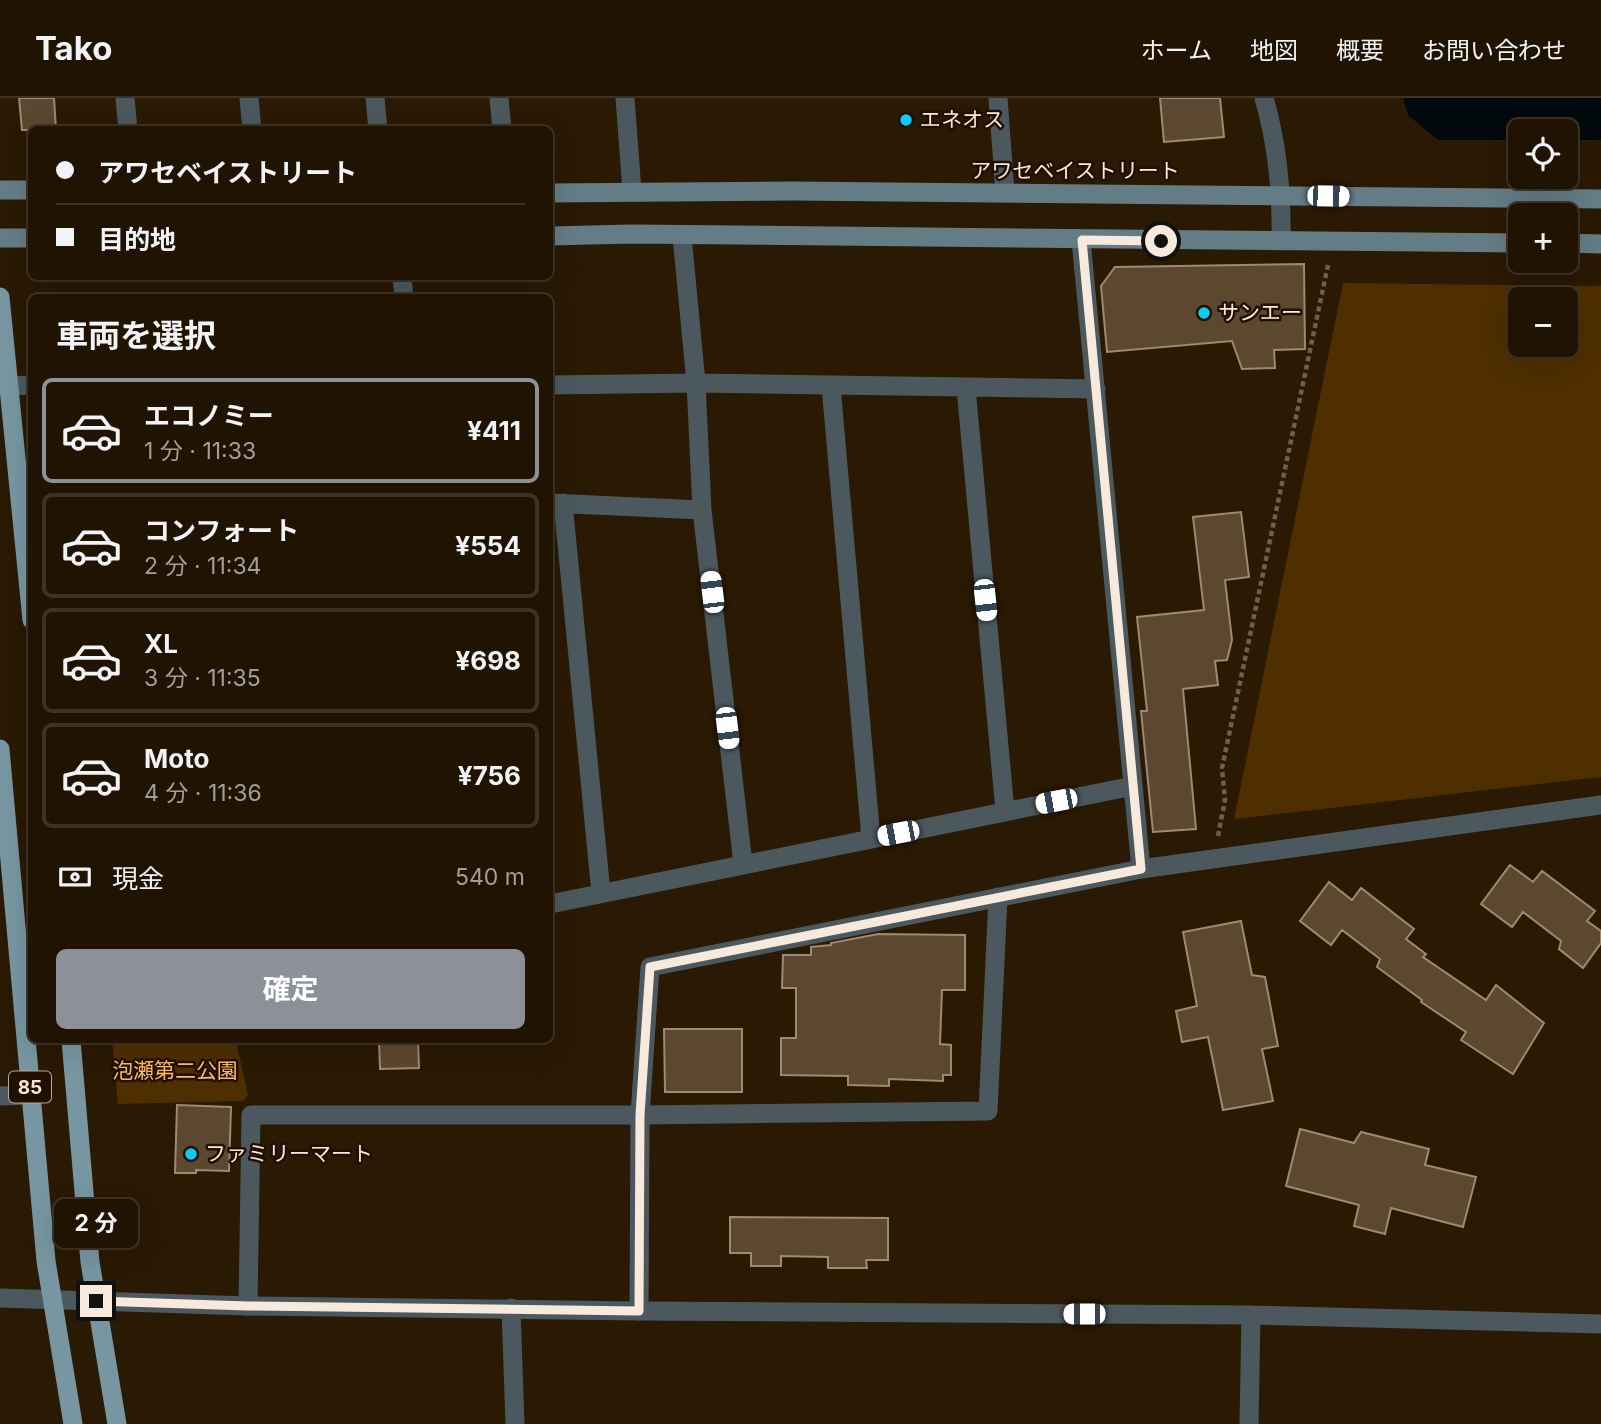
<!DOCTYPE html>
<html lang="ja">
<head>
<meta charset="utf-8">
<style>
	body { margin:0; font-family:Inter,"Noto Sans JP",sans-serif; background:#2d2011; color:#f1f3f6; height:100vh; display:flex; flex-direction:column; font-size:26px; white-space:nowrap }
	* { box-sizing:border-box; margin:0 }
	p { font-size:23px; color:#a29e99 }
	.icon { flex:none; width:38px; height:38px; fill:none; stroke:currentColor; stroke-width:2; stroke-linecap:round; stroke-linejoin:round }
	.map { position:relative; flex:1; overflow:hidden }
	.details { position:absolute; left:28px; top:196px; width:525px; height:749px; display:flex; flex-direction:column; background:#201302; border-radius:10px; box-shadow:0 7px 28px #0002,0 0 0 2px #3d3224 }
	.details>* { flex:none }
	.banner { position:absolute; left:28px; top:28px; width:525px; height:154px; border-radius:10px; box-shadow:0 7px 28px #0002,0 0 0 2px #3d3224; display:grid; align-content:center; height:154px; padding:0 28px; background:#201302 }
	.tools { position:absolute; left:1508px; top:21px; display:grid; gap:14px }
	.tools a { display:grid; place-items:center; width:70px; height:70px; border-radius:10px; background:#201302; box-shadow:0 7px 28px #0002,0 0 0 2px #3d3224; font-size:35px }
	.end { position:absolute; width:32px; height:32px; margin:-16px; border:9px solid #f7eadd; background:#111; box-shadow:0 0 0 4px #111 }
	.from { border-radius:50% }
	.bubble { position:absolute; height:49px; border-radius:10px; background:#201302; box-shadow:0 7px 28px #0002,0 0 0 2px #3d3224; font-size:23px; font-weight:700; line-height:49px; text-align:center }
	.car { position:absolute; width:21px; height:42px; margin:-21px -10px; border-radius:9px; box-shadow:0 0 5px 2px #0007; background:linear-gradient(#fff 24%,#345 0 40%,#fff 0 76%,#345 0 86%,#fff 0) }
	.banner b { display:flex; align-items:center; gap:24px; height:66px; font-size:26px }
	.banner b+b { border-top:2px solid #3d3224 }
	.banner i { width:18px; height:18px; background:#f1f3f6 }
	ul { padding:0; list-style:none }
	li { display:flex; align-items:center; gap:21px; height:105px; margin:0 14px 10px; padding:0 14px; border:4px solid #3d3224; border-radius:10px }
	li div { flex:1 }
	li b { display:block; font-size:26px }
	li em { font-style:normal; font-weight:700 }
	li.active { border-color:#8c9099 }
	li>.icon { width:63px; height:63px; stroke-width:1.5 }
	h2 { padding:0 28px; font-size:32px; line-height:84px }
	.pay { display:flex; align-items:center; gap:18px; height:77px; padding:0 28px; font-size:26px }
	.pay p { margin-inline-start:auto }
	.action { display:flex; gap:14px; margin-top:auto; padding:14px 28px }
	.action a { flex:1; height:80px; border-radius:10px; background:#8c9099; color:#fff; font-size:28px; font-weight:700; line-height:80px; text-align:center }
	header { display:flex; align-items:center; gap:42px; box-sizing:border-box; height:98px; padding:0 35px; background:#201302; border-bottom:2px solid #3d3224 }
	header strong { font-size:33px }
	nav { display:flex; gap:38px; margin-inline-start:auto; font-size:24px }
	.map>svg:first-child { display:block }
	.green { fill:#4f2f00; fill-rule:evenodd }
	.water { fill:#020a0e }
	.building { fill:#5c4730; stroke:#9f8970; stroke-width:2 }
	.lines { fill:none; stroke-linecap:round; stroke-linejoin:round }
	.path { stroke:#6f604d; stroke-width:4.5; stroke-dasharray:5 3.5; stroke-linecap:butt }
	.minor { stroke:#4b595f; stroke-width:19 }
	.tertiary { stroke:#4b595f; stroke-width:19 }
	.secondary { stroke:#647c85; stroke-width:19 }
	.primary { stroke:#7796a2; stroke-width:19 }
	.route { stroke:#f7eadd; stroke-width:9 }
	.poi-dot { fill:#0ecafa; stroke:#211000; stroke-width:2.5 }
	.labels { text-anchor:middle; stroke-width:5; stroke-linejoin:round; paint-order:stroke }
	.shield { fill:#211000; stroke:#b7a99b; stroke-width:2 }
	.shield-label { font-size:19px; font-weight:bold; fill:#f7eadd }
	.poi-label { font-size:21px; fill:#f7eadd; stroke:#211000; text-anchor:start }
	.street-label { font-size:21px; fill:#f7eadd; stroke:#211000 }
	.park-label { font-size:21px; fill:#fdbb68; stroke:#211000 }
</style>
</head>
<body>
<header>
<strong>Tako</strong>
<nav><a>ホーム</a><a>地図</a><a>概要</a><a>お問い合わせ</a></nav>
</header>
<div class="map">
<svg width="1601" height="1326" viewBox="0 0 1601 1326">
	<rect width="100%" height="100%" fill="#2a1903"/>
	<path class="green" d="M 1343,185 L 1601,188 L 1601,679 L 1234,721 ZM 1521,201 L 1566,201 L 1566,247 L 1521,247 Z
		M 112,942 L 233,942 L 236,944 L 248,997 L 243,1003 L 118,1006 Z"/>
	<path class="water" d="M 1403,0 L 1601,0 L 1601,42 L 1566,42 L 1566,33 L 1521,33 L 1521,42 L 1438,42 L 1408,17 Z"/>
	<path class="building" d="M 19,0 L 54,0 L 56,32 L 22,32 Z
		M 1160,0 L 1220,0 L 1224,39 L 1164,44 Z
		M 1304,166 L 1305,251 L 1274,252 L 1275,270 L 1242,271 L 1232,243 L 1107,254 L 1101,188 L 1115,169 Z
		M 1241,414 L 1249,479 L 1225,482 L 1232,542 L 1227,562 L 1215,563 L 1218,587 L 1183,591 L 1196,731 L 1153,734 L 1141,613 L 1147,613 L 1137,519 L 1204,512 L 1193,419 Z
		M 1510,767 L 1533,784 L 1542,773 L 1595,813 L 1587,823 L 1601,833 L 1601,845 L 1583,870 L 1559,851 L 1561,843 L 1523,814 L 1512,829 L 1481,806 Z
		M 1329,784 L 1352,802 L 1361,790 L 1414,831 L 1406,841 L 1426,856 L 1423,859 L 1486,902 L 1496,887 L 1544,925 L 1513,976 L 1461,942 L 1466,934 L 1421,904 L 1422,902 L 1377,869 L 1380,861 L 1342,832 L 1331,847 L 1300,823 Z
		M 1241,823 L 1252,877 L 1265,879 L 1278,948 L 1262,951 L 1273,1003 L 1223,1012 L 1208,939 L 1182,944 L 1176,913 L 1197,908 L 1183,834 Z
		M 878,836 L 965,837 L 965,892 L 942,892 L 940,946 L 951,947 L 951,977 L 943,977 L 943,983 L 889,981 L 889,988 L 848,987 L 848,978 L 781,977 L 781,940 L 796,940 L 796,890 L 782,890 L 783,857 L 811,857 L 811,849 L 831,847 L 831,845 Z
		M 664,931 L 742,931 L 742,994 L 665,994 Z
		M 379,942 L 418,942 L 419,970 L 380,971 Z
		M 177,1007 L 231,1009 L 229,1073 L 196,1072 L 196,1075 L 175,1075 Z
		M 1300,1031 L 1354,1045 L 1361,1034 L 1429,1051 L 1425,1067 L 1476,1079 L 1463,1129 L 1391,1110 L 1385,1136 L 1354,1128 L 1359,1107 L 1286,1088 Z
		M 730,1119 L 888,1120 L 888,1162 L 866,1162 L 867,1170 L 828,1170 L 828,1159 L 781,1158 L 781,1168 L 751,1168 L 751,1155 L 730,1155 Z"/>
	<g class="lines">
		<path class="path" d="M 1218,738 L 1225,702 L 1222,670 L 1328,167"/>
		<path class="minor" d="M 125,0 L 128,32
			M 249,0 L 252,32
			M 375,0 L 378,32
			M 499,0 L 502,32
			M 625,0 L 632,93
			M 998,0 L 1005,95
			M 682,138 L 696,285 L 702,412 L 743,766
			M 1081,142 L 1141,771
			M 402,178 L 404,200
			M 550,287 L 696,285 L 1096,291
			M 8,288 L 32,287
			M 831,288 L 871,741
			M 966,290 L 1005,713
			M 550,405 L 702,412
			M 563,405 L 601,795
			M 550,806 L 1133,688
			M 0,998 L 31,997
			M 248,1208 L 251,1017 L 640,1017 L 988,1013 L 998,799
			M 511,1210 L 515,1326
			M 639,1213 L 640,1017 L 650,869 L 1141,771 L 1601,707"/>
		<path class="tertiary" d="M 1264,0 C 1278,48 1282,93 1281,143
			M 0,1200 L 248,1208 L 639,1213 L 1251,1217 L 1601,1226
			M 1249,1326 L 1251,1217"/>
		<path class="secondary" d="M 0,92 L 32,92
			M 550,95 L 793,93 L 1601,101
			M 550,138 L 631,136 L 1521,145
			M 0,140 L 32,140
			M 1566,145 L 1601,146"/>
		<path class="primary" d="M 0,199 L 32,522
			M 0,651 L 46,1163 L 73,1326
			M 71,942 L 90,1164 L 117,1326"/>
	</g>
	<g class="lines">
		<path class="route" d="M 96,1203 L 248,1208 L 639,1213 L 640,1017 L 650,869 L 1141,771 L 1082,142 L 1161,143"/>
	</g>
	<g class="poi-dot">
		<circle cx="906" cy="22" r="7"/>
		<circle cx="1204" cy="215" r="7"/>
		<circle cx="191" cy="1056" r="7"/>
	</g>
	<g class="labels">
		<rect class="shield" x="9" y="973.5" width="42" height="31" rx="5"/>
		<g class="shield-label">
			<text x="30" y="996">85</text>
		</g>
		<g class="poi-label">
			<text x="920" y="29">エネオス</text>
			<text x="1218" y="222">サンエー</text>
			<text x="205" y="1063">ファミリーマート</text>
		</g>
		<g class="street-label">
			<text x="1075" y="80">アワセベイストリート</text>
		</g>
		<g class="park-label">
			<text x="175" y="980">泡瀬第二公園</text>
		</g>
	</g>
</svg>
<div class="tools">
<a><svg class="icon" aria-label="locate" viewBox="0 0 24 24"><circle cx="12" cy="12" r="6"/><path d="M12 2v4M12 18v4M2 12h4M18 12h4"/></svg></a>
<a>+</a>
<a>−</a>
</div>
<i class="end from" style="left:1161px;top:143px"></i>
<i class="end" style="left:96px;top:1203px"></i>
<div class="bubble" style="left:54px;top:1101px;width:84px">2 分</div>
<i class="car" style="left:1328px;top:98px;rotate:91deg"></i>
<i class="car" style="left:712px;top:494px;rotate:353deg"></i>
<i class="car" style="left:985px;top:502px;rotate:174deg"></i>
<i class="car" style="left:727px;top:630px;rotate:173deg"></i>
<i class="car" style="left:1056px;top:703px;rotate:259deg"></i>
<i class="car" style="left:898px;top:735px;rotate:259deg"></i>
<i class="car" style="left:1084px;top:1216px;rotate:270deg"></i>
<div class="banner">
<b><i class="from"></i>アワセベイストリート</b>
<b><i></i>目的地</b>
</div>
<section class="details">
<h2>車両を選択</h2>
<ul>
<li class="active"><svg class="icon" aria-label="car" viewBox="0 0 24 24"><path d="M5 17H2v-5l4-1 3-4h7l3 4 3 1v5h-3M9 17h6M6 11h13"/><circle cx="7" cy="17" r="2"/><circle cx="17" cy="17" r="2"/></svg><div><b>エコノミー</b><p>1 分 · 11:33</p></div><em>¥411</em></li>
<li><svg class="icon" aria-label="car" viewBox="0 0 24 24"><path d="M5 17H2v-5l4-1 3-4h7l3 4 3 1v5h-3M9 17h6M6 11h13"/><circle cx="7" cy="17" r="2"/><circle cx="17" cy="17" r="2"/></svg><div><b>コンフォート</b><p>2 分 · 11:34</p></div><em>¥554</em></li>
<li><svg class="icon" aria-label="car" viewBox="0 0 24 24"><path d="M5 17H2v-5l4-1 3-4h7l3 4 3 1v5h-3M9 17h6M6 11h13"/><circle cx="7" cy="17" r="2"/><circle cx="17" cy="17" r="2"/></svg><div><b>XL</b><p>3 分 · 11:35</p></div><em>¥698</em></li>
<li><svg class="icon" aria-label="car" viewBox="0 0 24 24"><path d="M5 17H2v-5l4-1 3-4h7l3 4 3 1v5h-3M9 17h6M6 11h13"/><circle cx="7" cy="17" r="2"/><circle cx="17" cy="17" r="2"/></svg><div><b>Moto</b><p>4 分 · 11:36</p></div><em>¥756</em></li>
</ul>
<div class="pay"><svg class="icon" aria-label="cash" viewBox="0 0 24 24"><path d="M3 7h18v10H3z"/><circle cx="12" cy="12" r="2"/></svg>現金<p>540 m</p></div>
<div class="action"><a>確定</a></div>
</section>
</div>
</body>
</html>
